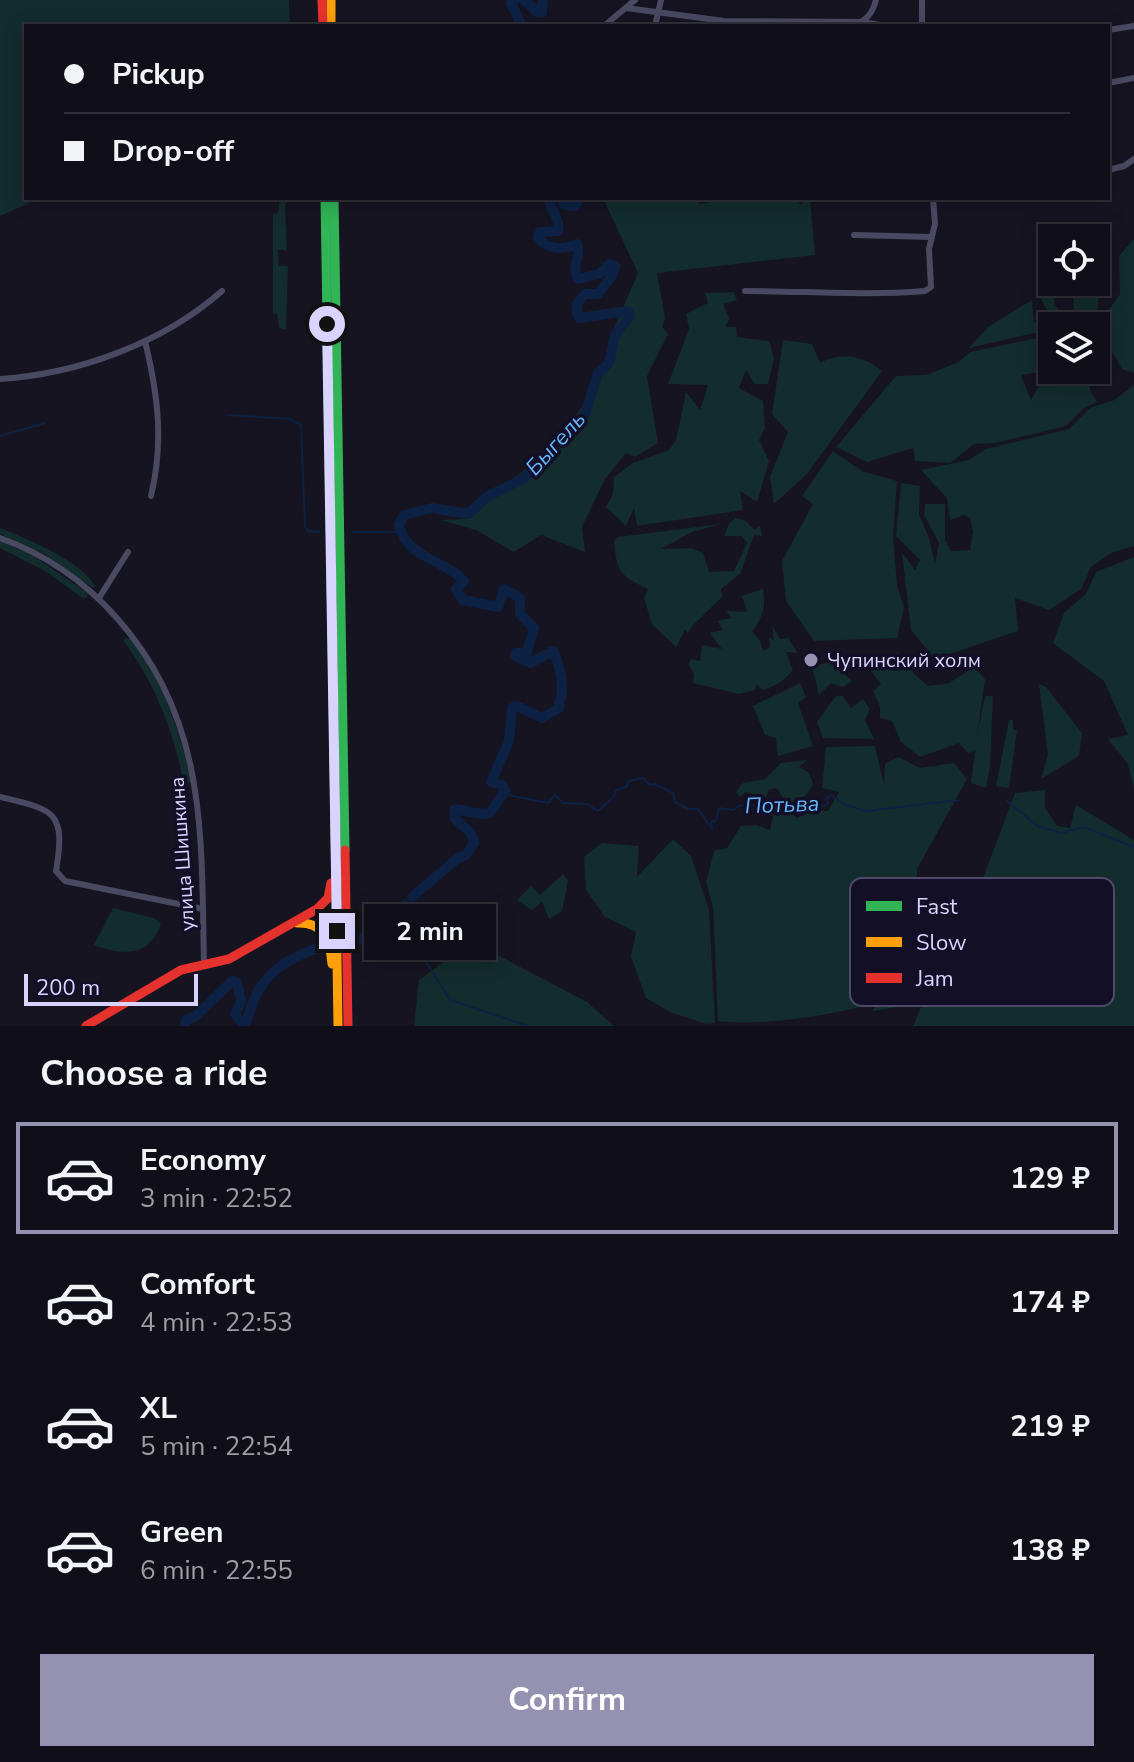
<!DOCTYPE html>
<html lang="en">
<head>
<meta charset="utf-8">
<style>
	body { margin:0; font-family:"Nunito Sans",sans-serif; background:#1e1d26; color:#f1f3f6; height:100vh; display:flex; flex-direction:column; font-size:30px; white-space:nowrap }
	* { box-sizing:border-box; margin:0 }
	p { font-size:26px; color:#9c9ca2 }
	.icon { flex:none; width:44px; height:44px; fill:none; stroke:currentColor; stroke-width:2; stroke-linecap:round; stroke-linejoin:round }
	.map { position:relative; height:1026px; overflow:hidden }
	.details { display:flex; flex-direction:column; background:#100f19; flex:1 }
	.details>* { flex:none }
	.top-card { position:absolute; left:24px; top:24px; width:1086px; height:176px; border-radius:0px; box-shadow:0 4px 20px #0003,0 0 0 2px #302f38; display:grid; align-content:center; height:176px; padding:0 40px; background:#100f19 }
	.fabs { position:absolute; left:1038px; top:224px; display:grid; gap:16px }
	.fabs a { display:grid; place-items:center; width:72px; height:72px; border-radius:0px; background:#100f19; box-shadow:0 4px 20px #0003,0 0 0 2px #302f38; font-size:40px }
	.scale { position:absolute; left:24px; bottom:20px; width:174px; box-sizing:border-box; padding-left:8px; border:4px solid #d9d4ff; border-top:0; font-size:22px; line-height:28px; white-space:nowrap; color:#d9d4ff; -webkit-text-stroke:6px #130f26; paint-order:stroke }
	.end { position:absolute; width:36px; height:36px; margin:-18px; border:10px solid #d9d4ff; background:#111; box-shadow:0 0 0 4px #111 }
	.from { border-radius:50% }
	.bubble { position:absolute; height:56px; border-radius:0px; background:#100f19; box-shadow:0 4px 20px #0003,0 0 0 2px #302f38; font-size:26px; font-weight:700; line-height:56px; text-align:center }
	.top-card b { display:flex; align-items:center; gap:28px; height:76px; font-size:30px }
	.top-card b+b { border-top:2px solid #302f38 }
	.top-card i { width:20px; height:20px; background:#f1f3f6 }
	ul { padding:0; list-style:none }
	li { display:flex; align-items:center; gap:24px; height:112px; margin:0 16px 12px; padding:0 24px; border:4px solid transparent; border-radius:0px }
	li div { flex:1 }
	li b { display:block; font-size:30px }
	li em { font-style:normal; font-weight:700 }
	li.active { border-color:#9591b1 }
	li>.icon { width:72px; height:72px; stroke-width:1.5 }
	h2 { padding:0 40px; font-size:36px; line-height:96px }
	.cta { display:flex; gap:16px; margin-top:auto; padding:16px 40px }
	.cta a { flex:1; height:92px; border-radius:0px; background:#9591b1; color:#fff; font-size:32px; font-weight:700; line-height:92px; text-align:center }
	.map>svg:first-child { display:block }
	.green { fill:#132c2d }
	.lines { fill:none; stroke-linecap:round; stroke-linejoin:round }
	.stream { stroke:#0d2144; stroke-width:2 }
	.river { stroke:#0d2144; stroke-width:10 }
	.street { stroke:#4a4962; stroke-width:6 }
	.fast { stroke:#30b455; stroke-width:9 }
	.slow { stroke:#ff9f0a; stroke-width:9 }
	.jam { stroke:#e5322d; stroke-width:9 }
	.route { stroke:#d9d4ff; stroke-width:10 }
	.poi-dot { fill:#9591b1; stroke:#130f26; stroke-width:3 }
	.labels { text-anchor:middle; stroke-width:7; stroke-linejoin:round; paint-order:stroke }
	.poi-label { font-size:20px; fill:#d9d4ff; stroke:#130f26; text-anchor:start }
	.street-label { font-size:20px; fill:#d9d4ff; stroke:#130f26 }
	.water-label { font-size:22px; font-style:italic; fill:#62b6ff; stroke:#130f26 }
	.key { fill:#130f26; stroke:#4e4a67; stroke-width:2 }
	.key-label { font-size:22px; fill:#d9d4ff }
</style>
</head>
<body>
<div class="map">
<svg width="1134" height="1026" viewBox="0 0 1134 1026">
	<rect width="100%" height="100%" fill="#161421"/>
	<path class="green" d="M 0,0 L 289,0 L 290,26 L 26,26 L 26,198 L 40,198 L 0,216 Z
		M 274,198 L 289,198 L 285,206 L 287,251 L 278,249 L 279,266 L 288,266 L 286,330 L 279,328 L 277,314 L 273,313 L 273,214 L 278,213 L 280,200 Z
		M 603,198 L 696,198 L 700,204 L 728,198 L 795,198 L 801,205 L 804,198 L 810,198 L 815,255 L 657,273 L 665,318 L 662,327 L 668,334 L 647,376 L 658,443 L 635,457 L 626,453 L 605,479 L 582,527 L 585,552 L 541,535 L 514,552 L 476,530 L 440,520 L 468,519 L 486,500 L 550,450 L 589,397 L 609,357 L 612,333 L 638,273 Z
		M 1134,239 L 1134,373 L 1122,369 L 1097,326 L 1120,294 L 1119,256 Z
		M 1105,249 L 1096,320 L 1052,326 L 1052,329 L 969,348 L 988,327 L 1032,300 L 1034,323 L 1053,320 L 1038,294 L 1040,278 L 1052,281 L 1055,305 L 1064,318 L 1074,314 L 1073,296 L 1068,288 L 1059,287 L 1068,282 L 1096,282 L 1096,258 Z
		M 733,292 L 737,300 L 723,304 L 729,318 L 726,327 L 736,327 L 737,337 L 769,341 L 774,358 L 768,384 L 755,384 L 746,370 L 739,388 L 763,401 L 765,428 L 759,440 L 769,461 L 757,502 L 740,491 L 743,510 L 637,526 L 634,508 L 626,526 L 606,507 L 613,494 L 614,477 L 633,463 L 669,450 L 676,440 L 686,392 L 700,410 L 708,385 L 668,384 L 689,329 L 686,314 L 708,303 L 705,293 Z
		M 1052,335 L 1052,370 L 1021,375 L 1031,400 L 1044,378 L 1087,373 L 1090,390 L 1097,402 L 1084,408 L 1066,426 L 995,443 L 974,444 L 950,463 L 915,461 L 913,448 L 867,462 L 836,447 L 896,376 L 926,375 L 959,362 L 970,352 Z
		M 783,340 L 812,344 L 820,363 C 841,351 864,356 882,371 L 807,474 L 774,504 L 770,477 L 788,432 L 772,414 Z
		M 1134,385 L 1134,546 L 1111,553 L 1091,567 L 1081,589 L 1049,610 L 1015,598 L 1018,631 L 935,659 L 911,630 L 902,552 L 915,570 L 920,560 L 896,536 L 901,483 L 920,486 L 919,514 L 929,538 L 935,564 L 939,543 L 924,515 L 925,504 L 945,504 L 945,540 L 951,551 L 970,550 L 973,532 L 970,518 L 964,515 L 950,520 L 947,498 L 921,470 L 969,460 L 986,449 L 1069,429 L 1090,408 L 1114,400 Z
		M 833,451 L 862,471 L 897,481 L 893,537 L 897,585 L 904,608 L 897,638 L 814,641 L 786,601 L 782,561 L 813,504 L 802,496 Z
		M 736,518 L 746,521 L 754,530 L 760,525 L 762,536 L 754,535 L 740,574 L 721,589 L 722,597 L 693,625 L 688,633 L 685,630 L 676,647 L 652,624 L 644,598 L 648,589 C 619,575 617,572 614,541 L 618,537 L 721,524 L 692,532 L 661,549 L 691,548 L 703,553 L 709,572 L 734,571 L 747,543 L 742,536 L 724,536 L 729,524 Z
		M 0,528 C 26,538 83,562 95,586 L 93,588 L 45,554 L 0,534 Z
		M 0,541 L 32,555 L 89,594 L 84,599 L 45,571 L 0,548 Z
		M 1134,557 L 1134,790 L 1128,764 L 1108,739 L 1128,735 L 1104,681 L 1053,643 L 1064,613 L 1086,594 L 1096,572 Z
		M 763,589 C 766,606 763,618 752,631 L 760,641 L 763,651 L 770,647 L 769,637 L 774,641 L 772,625 L 780,639 L 788,638 L 798,653 L 786,652 L 793,670 C 785,680 775,687 762,690 L 757,684 L 755,690 L 739,694 L 693,683 L 694,675 L 689,664 L 691,659 L 700,661 L 702,645 L 722,649 L 710,633 L 723,630 L 717,621 L 732,618 L 726,611 L 747,612 L 742,596 Z
		M 126,638 L 132,639 C 166,691 177,723 192,783 L 184,784 C 173,730 156,685 123,640 Z
		M 899,652 L 914,674 L 928,686 L 949,683 L 974,667 L 985,679 L 977,736 L 985,696 L 993,696 L 990,767 L 986,788 L 971,783 L 975,751 L 968,753 L 959,743 L 920,757 L 901,742 L 892,721 L 880,718 L 880,707 L 873,691 L 881,684 L 868,667 Z
		M 831,662 L 852,681 L 843,687 L 831,683 L 819,695 L 812,666 Z
		M 800,683 L 806,697 L 798,703 L 813,746 L 778,756 L 776,738 L 765,735 L 753,706 Z
		M 1039,684 L 1046,687 L 1082,733 L 1079,756 L 1041,779 L 1048,755 Z
		M 836,696 L 843,696 L 851,708 L 863,699 L 870,709 L 865,720 L 874,739 L 823,738 L 817,722 Z
		M 1009,720 L 1013,720 L 1013,730 L 1017,730 L 1009,788 L 996,786 Z
		M 875,746 L 884,784 L 885,764 L 898,757 L 920,768 L 954,763 L 967,779 L 917,869 L 917,884 L 904,903 L 906,922 L 860,1007 C 819,1017 758,1026 718,1021 L 713,907 L 706,882 L 714,851 L 727,848 L 741,826 L 757,825 L 770,830 L 775,806 L 789,811 L 797,818 L 804,815 L 806,801 L 814,811 L 828,811 L 839,792 L 822,788 L 826,747 Z
		M 807,760 L 799,767 L 808,772 L 813,783 C 810,795 799,802 786,803 L 777,788 L 768,790 L 767,797 L 745,792 L 740,797 L 736,792 L 743,783 L 765,779 L 781,763 Z
		M 1045,790 L 1045,808 L 1057,826 L 1070,828 L 1076,805 L 1134,840 L 1134,1026 L 913,1026 L 923,1003 L 873,1011 L 911,925 L 951,940 L 983,878 L 1015,793 Z
		M 673,839 L 691,856 L 709,910 L 715,1023 L 706,1024 L 670,1012 L 646,998 L 631,957 L 636,932 L 605,917 L 586,890 L 584,857 L 602,843 L 639,846 L 637,877 Z
		M 563,874 L 568,881 L 562,911 L 549,919 L 542,902 L 532,910 L 517,900 L 531,886 L 540,895 Z
		M 113,908 L 154,918 L 161,924 C 150,957 122,956 94,945 Z
		M 490,951 L 587,1002 L 614,1026 L 414,1026 L 419,980 L 454,954 Z"/>
	<g class="lines">
		<path class="stream" d="M 229,415 L 290,419 L 301,425 L 305,527 L 308,531 L 319,532
			M 0,436 L 45,423
			M 353,532 L 401,532
			M 503,794 L 548,803 L 555,795 L 563,803 L 587,804 L 598,811 L 614,797 L 616,790 L 626,787 L 629,781 L 643,778 L 650,785 L 655,784 L 673,793 L 675,802 L 688,809 L 698,809 L 712,829 L 711,822 L 716,820 L 719,808 L 733,810 C 744,800 753,807 766,806 L 771,801 L 779,801 L 781,805 L 797,805 L 801,800 L 817,799 L 823,807 L 828,803 L 827,798 L 832,795 L 843,804 L 866,811 L 960,800
			M 1007,801 L 1038,826 L 1061,833 L 1084,827 L 1134,847
			M 366,936 C 387,935 401,939 419,951
			M 426,962 L 450,1000 L 528,1026"/>
		<path class="river" d="M 515,0 L 511,3 L 522,26
			M 524,0 L 537,12 L 542,12 L 543,0
			M 562,198 L 564,205 L 575,206 L 580,198
			M 412,897 L 458,858 L 466,855 L 474,843 L 471,833 L 455,819 L 455,809 L 481,814 L 490,813 L 505,791 L 503,785 L 491,782 L 509,741 L 512,708 L 517,706 L 542,718 L 559,708 C 558,699 563,696 562,689 C 562,678 559,662 553,651 L 530,663 L 515,656 L 516,653 L 527,653 L 534,628 L 520,614 L 520,598 L 504,589 L 498,607 L 463,600 L 456,589 L 464,581 C 444,559 406,558 399,525 L 404,515 L 432,508 L 468,514 L 488,496 L 525,478 L 572,431 L 585,414 L 598,373 L 609,363 L 615,335 L 630,316 L 628,311 L 579,318 C 574,307 577,303 585,294 L 598,294 L 613,274 L 615,266 L 610,264 L 599,274 L 578,279 C 570,267 582,256 577,244 C 563,250 547,250 538,237 L 540,232 L 558,231 L 558,222 L 550,204 L 552,198
			M 357,941 L 377,930 L 405,905
			M 185,1026 L 186,1020 L 196,1016 L 232,981 L 237,983 L 241,1001 L 235,1014 L 242,1023 L 247,1022 C 256,978 281,960 321,947"/>
		<path class="street" d="M 922,0 L 922,26
			M 626,8 L 724,21 L 863,22 L 886,26
			M 604,26 L 635,0
			M 655,26 L 661,0
			M 851,26 C 866,21 872,15 876,0
			M 1108,30 L 1134,26
			M 1108,83 L 1134,78
			M 1108,170 L 1124,166 L 1134,159
			M 854,235 L 932,237
			M 745,291 C 805,291 865,296 925,291 L 931,287 L 929,249 L 935,224 L 933,198
			M 145,341 C 158,395 164,442 151,496
			M 0,379 C 78,374 163,343 222,291
			M 0,538 C 45,554 84,581 116,617 C 208,720 201,834 204,963
			M 99,598 L 128,552
			M 0,797 C 55,810 66,811 56,871 L 65,881 L 203,909"/>
		<path class="fast" d="M 325,198 L 334,758
			M 334,198 L 345,850"/>
		<path class="slow" d="M 331,0 L 331,26
			M 334,758 L 338,1026
			M 297,923 C 324,922 330,940 332,964"/>
		<path class="jam" d="M 322,0 L 323,26
			M 345,850 L 348,1026
			M 86,1026 L 181,970 L 229,959 L 317,909 L 328,898 L 331,883"/>
	</g>
	<g class="lines">
		<path class="route" d="M 327,324 L 337,931"/>
	</g>
	<circle class="poi-dot" cx="811" cy="660" r="8"/>
	<g class="labels">
		<g class="poi-label">
			<text x="827" y="667">Чупинский холм</text>
		</g>
		<g class="street-label">
			<text transform="translate(182 854) rotate(-94)" y="7">улица Шишкина</text>
		</g>
		<g class="water-label">
			<text transform="translate(555 443) rotate(-48)" y="8">Быгель</text>
			<text transform="translate(782 804) rotate(-2)" y="8">Потьва</text>
		</g>
	</g>
	<rect x="850" y="878" width="264" height="128" rx="12" class="key"/>
	<rect x="866" y="901" width="36" height="10" fill="#30b455"/>
	<rect x="866" y="937" width="36" height="10" fill="#ff9f0a"/>
	<rect x="866" y="973" width="36" height="10" fill="#e5322d"/>
	<g class="key-label">
		<text x="916" y="914">Fast</text>
		<text x="916" y="950">Slow</text>
		<text x="916" y="986">Jam</text>
	</g>
</svg>
<div class="fabs">
<a><svg class="icon" aria-label="locate" viewBox="0 0 24 24"><circle cx="12" cy="12" r="6"/><path d="M12 2v4M12 18v4M2 12h4M18 12h4"/></svg></a>
<a><svg class="icon" aria-label="layers" viewBox="0 0 24 24"><path d="M12 4l9 5-9 5-9-5zM3 14l9 5 9-5"/></svg></a>
</div>
<div class="scale">200 m</div>
<i class="end from" style="left:327px;top:324px"></i>
<i class="end" style="left:337px;top:931px"></i>
<div class="bubble" style="left:364px;top:904px;width:132px">2 min</div>
<div class="top-card">
<b><i class="from"></i>Pickup</b>
<b><i></i>Drop-off</b>
</div>
</div>
<section class="details">
<h2>Choose a ride</h2>
<ul>
<li class="active"><svg class="icon" aria-label="car" viewBox="0 0 24 24"><path d="M5 17H2v-5l4-1 3-4h7l3 4 3 1v5h-3M9 17h6M6 11h13"/><circle cx="7" cy="17" r="2"/><circle cx="17" cy="17" r="2"/></svg><div><b>Economy</b><p>3 min · 22:52</p></div><em>129 ₽</em></li>
<li><svg class="icon" aria-label="car" viewBox="0 0 24 24"><path d="M5 17H2v-5l4-1 3-4h7l3 4 3 1v5h-3M9 17h6M6 11h13"/><circle cx="7" cy="17" r="2"/><circle cx="17" cy="17" r="2"/></svg><div><b>Comfort</b><p>4 min · 22:53</p></div><em>174 ₽</em></li>
<li><svg class="icon" aria-label="car" viewBox="0 0 24 24"><path d="M5 17H2v-5l4-1 3-4h7l3 4 3 1v5h-3M9 17h6M6 11h13"/><circle cx="7" cy="17" r="2"/><circle cx="17" cy="17" r="2"/></svg><div><b>XL</b><p>5 min · 22:54</p></div><em>219 ₽</em></li>
<li><svg class="icon" aria-label="car" viewBox="0 0 24 24"><path d="M5 17H2v-5l4-1 3-4h7l3 4 3 1v5h-3M9 17h6M6 11h13"/><circle cx="7" cy="17" r="2"/><circle cx="17" cy="17" r="2"/></svg><div><b>Green</b><p>6 min · 22:55</p></div><em>138 ₽</em></li>
</ul>
<div class="cta"><a>Confirm</a></div>
</section>
</body>
</html>
